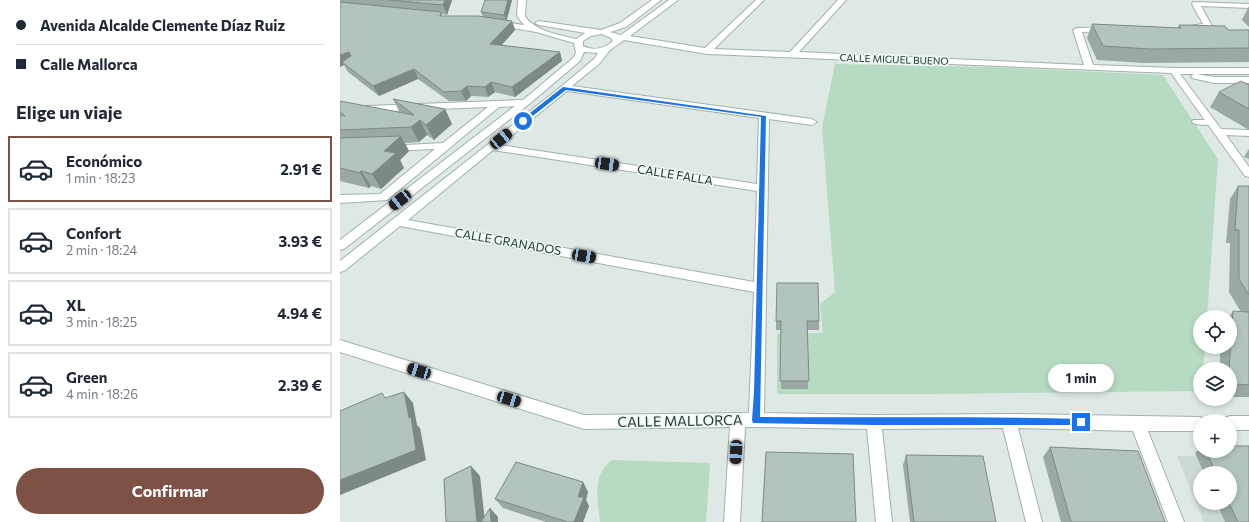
<!DOCTYPE html>
<html lang="es">
<head>
<meta charset="utf-8">
<style>
	body { margin:0; font-family:Commissioner,sans-serif; background:#f6f6f7; color:#1f2937; height:100vh; display:flex; flex-direction:column; font-size:15px; white-space:nowrap }
	* { box-sizing:border-box; margin:0 }
	p { font-size:13px; color:#747a83 }
	.icon { flex:none; width:22px; height:22px; fill:none; stroke:currentColor; stroke-width:2; stroke-linecap:round; stroke-linejoin:round }
	.map { position:relative; flex:1; overflow:hidden }
	.details { display:flex; flex-direction:column; background:#fff; width:340px }
	.details>* { flex:none }
	.top-card { display:grid; align-content:center; height:88px; padding:0 16px; background:#fff }
	.fabs { position:absolute; left:853px; top:310px; display:grid; gap:8px }
	.fabs a { display:grid; place-items:center; width:44px; height:44px; border-radius:50%; background:#fff; box-shadow:0 2px 6px #0003; font-size:20px }
	.end { position:absolute; width:18px; height:18px; margin:-9px; border:5px solid #1a73e8; background:#fff; box-shadow:0 0 0 2px #fff }
	.from { border-radius:50% }
	.bubble { position:absolute; height:28px; border-radius:14px; background:#fff; box-shadow:0 2px 6px #0003; font-size:13px; font-weight:700; line-height:28px; text-align:center }
	.car { position:absolute; width:12px; height:24px; margin:-12px -6px; border-radius:5px; box-shadow:0 0 3px 1px #0007; background:linear-gradient(#222 24%,#8ab4d8 0 40%,#222 0 76%,#8ab4d8 0 86%,#222 0) }
	.top-card b { display:flex; align-items:center; gap:14px; height:38px; font-size:15px }
	.top-card b+b { border-top:1px solid #e0e1e3 }
	.top-card i { width:10px; height:10px; background:#1f2937 }
	ul { padding:0; list-style:none }
	li { display:flex; align-items:center; gap:12px; height:66px; margin:0 8px 6px; padding:0 8px; border:2px solid #e0e1e3; border-radius:0px }
	li div { flex:1 }
	li b { display:block; font-size:15px }
	li em { font-style:normal; font-weight:700 }
	li.on { border-color:#7d5144 }
	li>.icon { width:36px; height:36px; stroke-width:1.5 }
	h2 { padding:0 16px; font-size:18px; line-height:48px }
	.button { display:flex; gap:8px; margin-top:auto; padding:8px 16px }
	.button a { flex:1; height:46px; border-radius:24px; background:#7d5144; color:#fff; font-size:16px; font-weight:700; line-height:46px; text-align:center }
	main { display:flex; flex:1; min-height:0 }
	.map>svg:first-child { display:block }
	.built { fill:#ccd9d4; fill-rule:evenodd }
	.green { fill:#b7dbc2 }
	.lines { fill:none; stroke-linecap:round; stroke-linejoin:round }
	.lane-casing { stroke:#a1b1ac; stroke-width:2 }
	.street-casing { stroke:#a1b1ac; stroke-width:2 }
	.lane { fill:#fff; fill-rule:evenodd }
	.street { fill:#fff; fill-rule:evenodd }
	.wall { fill:#9aa9a3 }
	.shaded-wall { fill:#7d8985 }
	.building { fill:#b3c4be; stroke:#7d8985 }
	.route { fill:#1a73e8 }
	.labels { text-anchor:middle; stroke-width:3.5; stroke-linejoin:round; paint-order:stroke }
	.far-street-label { font-size:10px; fill:#203933; stroke:#eef6f2 }
	.street-label { font-size:12px; fill:#203933; stroke:#eef6f2 }
	.near-street-label { font-size:14px; fill:#203933; stroke:#eef6f2 }
</style>
</head>
<body>
<main>
<section class="details">
<div class="top-card">
<b><i class="from"></i>Avenida Alcalde Clemente Díaz Ruiz</b>
<b><i></i>Calle Mallorca</b>
</div>
<h2>Elige un viaje</h2>
<ul>
<li class="on"><svg class="icon" aria-label="car" viewBox="0 0 24 24"><path d="M5 17H2v-5l4-1 3-4h7l3 4 3 1v5h-3M9 17h6M6 11h13"/><circle cx="7" cy="17" r="2"/><circle cx="17" cy="17" r="2"/></svg><div><b>Económico</b><p>1 min · 18:23</p></div><em>2.91 €</em></li>
<li><svg class="icon" aria-label="car" viewBox="0 0 24 24"><path d="M5 17H2v-5l4-1 3-4h7l3 4 3 1v5h-3M9 17h6M6 11h13"/><circle cx="7" cy="17" r="2"/><circle cx="17" cy="17" r="2"/></svg><div><b>Confort</b><p>2 min · 18:24</p></div><em>3.93 €</em></li>
<li><svg class="icon" aria-label="car" viewBox="0 0 24 24"><path d="M5 17H2v-5l4-1 3-4h7l3 4 3 1v5h-3M9 17h6M6 11h13"/><circle cx="7" cy="17" r="2"/><circle cx="17" cy="17" r="2"/></svg><div><b>XL</b><p>3 min · 18:25</p></div><em>4.94 €</em></li>
<li><svg class="icon" aria-label="car" viewBox="0 0 24 24"><path d="M5 17H2v-5l4-1 3-4h7l3 4 3 1v5h-3M9 17h6M6 11h13"/><circle cx="7" cy="17" r="2"/><circle cx="17" cy="17" r="2"/></svg><div><b>Green</b><p>4 min · 18:26</p></div><em>2.39 €</em></li>
</ul>
<div class="button"><a>Confirmar</a></div>
</section>
<div class="map">
<svg width="909" height="522" viewBox="0 0 909 522">
	<rect width="100%" height="100%" fill="#dee9e5"/>
	<path class="built" d="M 909,455 L 909,522 L 864,522 L 837,456 ZM 860,473 L 890,473 L 890,503 L 860,503 Z"/>
	<path class="green" d="M 495,64 L 648,67 L 823,75 L 878,159 L 867,317 L 860,317 L 860,347 L 865,347 L 863,369 L 860,369 L 860,391 L 596,394 L 437,394 L 437,334 L 483,333 L 480,304 L 495,292 L 482,127 Z
		M 272,460 L 370,463 L 366,522 L 260,522 C 258,499 251,476 272,460 Z"/>
	<g class="lines">
		<g class="lane-casing">
			<path id="lane" d="M 853,120 L 872,120 L 876,122 C 871,126 857,126 852,122 Z"/>
		</g>
		<g class="street-casing">
			<path id="street" d="M 178,0 L 186,0 L 185,16 C 194,31 220,35 236,39 L 245,33 L 199,25 L 195,23 L 199,21 L 261,30 L 280,23 L 312,0 L 321,0 L 286,27 L 270,32 L 281,35 L 329,0 L 338,0 L 290,36 L 365,48 L 416,0 L 424,0 L 374,49 L 450,52 L 498,0 L 506,0 L 459,52 L 744,65 L 733,30 L 737,28 L 766,27 L 770,29 L 769,31 L 742,32 L 753,65 L 834,68 L 909,68 L 909,74 L 856,74 L 874,77 L 909,77 L 909,83 L 874,83 L 852,78 L 851,76 L 854,74 L 840,74 L 881,129 L 909,130 L 909,136 L 886,135 L 909,167 L 909,177 L 905,176 L 831,73 L 367,54 L 284,40 L 269,51 L 260,63 L 232,86 L 472,119 L 477,122 L 472,125 L 429,119 L 424,413 L 534,415 L 669,414 L 860,417 L 866,421 L 860,421 L 860,431 L 808,431 L 844,522 L 828,522 L 793,431 L 678,428 L 702,522 L 686,522 L 663,428 L 542,429 L 552,522 L 536,522 L 527,429 L 416,427 L 405,427 L 400,522 L 384,522 L 390,427 L 244,429 L 0,352 L 0,340 L 244,415 L 409,413 L 414,292 L 60,226 L 4,271 L 0,272 L 0,261 L 222,86 L 254,59 L 258,53 L 244,52 L 240,61 L 188,105 L 4,249 L 0,250 L 0,240 L 175,106 L 159,107 L 47,200 L 0,203 L 0,195 L 40,194 L 95,149 L 51,151 L 47,150 L 46,148 L 47,146 L 103,143 L 148,107 L 0,113 L 0,107 L 183,100 L 233,58 L 236,53 L 234,43 L 196,32 L 154,25 L 153,23 L 157,21 L 184,25 L 177,16 ZM 262,34 L 271,38 L 273,41 C 264,49 253,51 243,46 L 243,41 L 251,36 ZM 227,91 L 419,118 L 417,184 L 160,145 ZM 153,150 L 417,191 L 414,282 L 68,220 Z
				M 853,2 L 909,4 L 909,8 L 861,6 L 872,26 C 867,30 856,31 849,30 L 849,26 L 863,24 L 852,4 Z
				M 890,416 L 909,416 L 909,430 L 890,430 L 890,421 L 884,421 L 885,418 Z"/>
		</g>
		<use href="#lane" class="lane"/>
		<use href="#street" class="street"/>
	</g>
	<path class="wall" d="M 0,0 L 112,0 L 107,15 L 102,14 L 102,16 L 143,17 L 141,12 L 172,0 L 167,20 L 172,21 L 175,30 L 161,45 L 220,52 L 222,61 L 175,97 L 155,92 L 148,97 L 131,96 L 126,101 L 109,101 L 78,79 L 39,96 L 8,72 L 4,65 L 0,67 Z
		M 909,6 L 909,27 L 902,20 Z
		M 752,24 L 837,28 L 839,25 L 888,30 L 909,30 L 909,62 L 804,63 L 757,60 L 747,38 Z
		M 909,85 L 909,130 L 870,107 L 879,92 Z
		M 53,99 L 105,109 L 112,124 L 94,140 L 87,135 L 79,142 L 65,143 L 69,151 L 60,160 L 64,168 L 41,189 L 31,186 L 29,188 L 0,181 L 0,101 L 60,113 Z
		M 909,149 L 909,159 L 904,157 Z
		M 898,186 L 909,186 L 909,397 L 890,397 L 890,369 L 879,369 L 881,347 L 890,347 L 890,317 L 889,317 L 893,311 L 901,312 L 889,292 L 890,243 L 886,243 L 890,199 Z
		M 436,321 L 479,321 L 479,330 L 468,330 L 468,389 L 441,389 L 441,330 L 436,330 Z
		M 710,447 L 825,522 L 721,522 L 703,457 Z
		M 860,449 L 860,451 L 890,451 L 909,522 L 885,522 L 877,503 L 890,503 L 890,473 L 864,473 L 855,453 Z
		M 566,455 L 656,522 L 570,522 L 563,465 Z
		M 243,482 L 248,492 L 246,500 L 249,506 L 243,522 L 206,522 L 163,508 L 155,499 Z"/>
	<path class="shaded-wall" d="M 105,0 L 112,0 L 107,15 L 103,5 Z
		M 168,0 L 172,0 L 166,21 L 164,15 Z
		M 172,21 L 175,30 L 154,54 L 150,44 Z
		M 9,52 L 14,61 L 2,62 L 4,65 L 0,67 L 0,55 Z
		M 220,52 L 222,61 L 175,97 L 172,87 Z
		M 74,69 L 78,79 L 39,96 L 33,86 Z
		M 151,82 L 155,92 L 148,97 L 145,87 Z
		M 127,86 L 131,96 L 126,101 L 121,91 Z
		M 105,109 L 112,124 L 94,140 L 86,125 Z
		M 80,120 L 87,135 L 79,142 L 71,127 Z
		M 61,136 L 69,151 L 60,160 L 64,168 L 41,189 L 32,174 L 44,151 Z
		M 21,171 L 31,186 L 29,188 L 20,173 Z
		M 64,392 L 73,403 L 77,425 L 80,428 L 86,460 L 0,495 L 0,480 L 69,418 Z
		M 131,466 L 140,476 L 145,522 L 137,522 Z
		M 243,482 L 248,492 L 246,500 L 249,506 L 243,522 L 234,522 L 238,497 Z
		M 150,508 L 158,517 L 158,522 L 151,522 Z"/>
	<path class="building" d="M 49,0 L 105,0 L 103,5 Z
		M 145,0 L 168,0 L 164,15 L 141,12 Z
		M 0,2 L 101,12 L 100,16 L 138,16 L 172,21 L 150,44 L 220,52 L 172,87 L 151,82 L 145,87 L 127,86 L 121,91 L 104,92 L 74,69 L 33,86 L 2,62 L 11,56 L 9,52 L 0,55 Z
		M 752,24 L 841,28 L 839,25 L 885,26 L 888,30 L 909,30 L 909,48 L 810,49 L 763,46 Z
		M 901,81 L 909,85 L 909,109 L 879,92 Z
		M 53,99 L 105,109 L 86,125 L 80,120 L 71,127 L 0,130 L 0,115 L 5,116 L 0,112 L 0,101 L 74,115 Z
		M 61,136 L 44,151 L 56,153 L 32,174 L 21,171 L 20,173 L 0,168 L 0,138 Z
		M 898,186 L 909,186 L 909,295 L 899,279 L 899,230 L 895,230 Z
		M 437,283 L 478,283 L 479,321 L 467,321 L 469,381 L 440,381 L 441,321 L 436,321 Z
		M 893,311 L 909,312 L 909,385 L 895,384 L 890,375 L 890,369 L 889,369 Z
		M 64,392 L 69,418 L 71,417 L 76,450 L 0,480 L 0,411 L 42,393 L 45,398 Z
		M 890,446 L 909,446 L 909,522 L 898,522 L 889,503 L 890,503 L 890,473 L 876,473 L 866,451 L 890,451 Z
		M 710,447 L 798,451 L 825,522 L 731,522 Z
		M 426,452 L 513,454 L 516,522 L 422,522 Z
		M 566,455 L 643,456 L 656,522 L 574,522 Z
		M 176,462 L 243,482 L 238,497 L 244,497 L 234,522 L 228,522 L 155,499 Z
		M 131,466 L 137,522 L 106,522 L 104,479 Z
		M 150,508 L 151,522 L 141,522 Z"/>
	<path class="route" d="M 223,87 L 426,116 L 420,417 C 527,418 634,416 741,419 L 744,420 L 744,425 L 534,425 L 413,423 L 412,420 L 414,392 L 421,117 L 226,90 L 185,122 L 181,122 L 181,120 Z"/>
	<g class="labels">
		<g class="far-street-label">
			<text transform="translate(554 59) rotate(2)" y="4">CALLE MIGUEL BUENO</text>
		</g>
		<g class="street-label">
			<text transform="translate(335 175) rotate(9)" y="4">CALLE FALLA</text>
			<text transform="translate(168 242) rotate(10)" y="4">CALLE GRANADOS</text>
		</g>
		<g class="near-street-label">
			<text transform="translate(340 421) rotate(-1)" y="5">CALLE MALLORCA</text>
		</g>
	</g>
</svg>
<div class="fabs">
<a><svg class="icon" aria-label="locate" viewBox="0 0 24 24"><circle cx="12" cy="12" r="6"/><path d="M12 2v4M12 18v4M2 12h4M18 12h4"/></svg></a>
<a><svg class="icon" aria-label="layers" viewBox="0 0 24 24"><path d="M12 4l9 5-9 5-9-5zM3 14l9 5 9-5"/></svg></a>
<a>+</a>
<a>−</a>
</div>
<i class="end from" style="left:183px;top:121px"></i>
<i class="end" style="left:741px;top:422px"></i>
<div class="bubble" style="left:708px;top:364px;width:66px">1 min</div>
<i class="car" style="left:161px;top:139px;rotate:51deg"></i>
<i class="car" style="left:267px;top:164px;rotate:98deg"></i>
<i class="car" style="left:60px;top:200px;rotate:232deg"></i>
<i class="car" style="left:244px;top:256px;rotate:100deg"></i>
<i class="car" style="left:79px;top:371px;rotate:287deg"></i>
<i class="car" style="left:169px;top:399px;rotate:107deg"></i>
<i class="car" style="left:396px;top:452px;rotate:183deg"></i>
</div>
</main>
</body>
</html>
